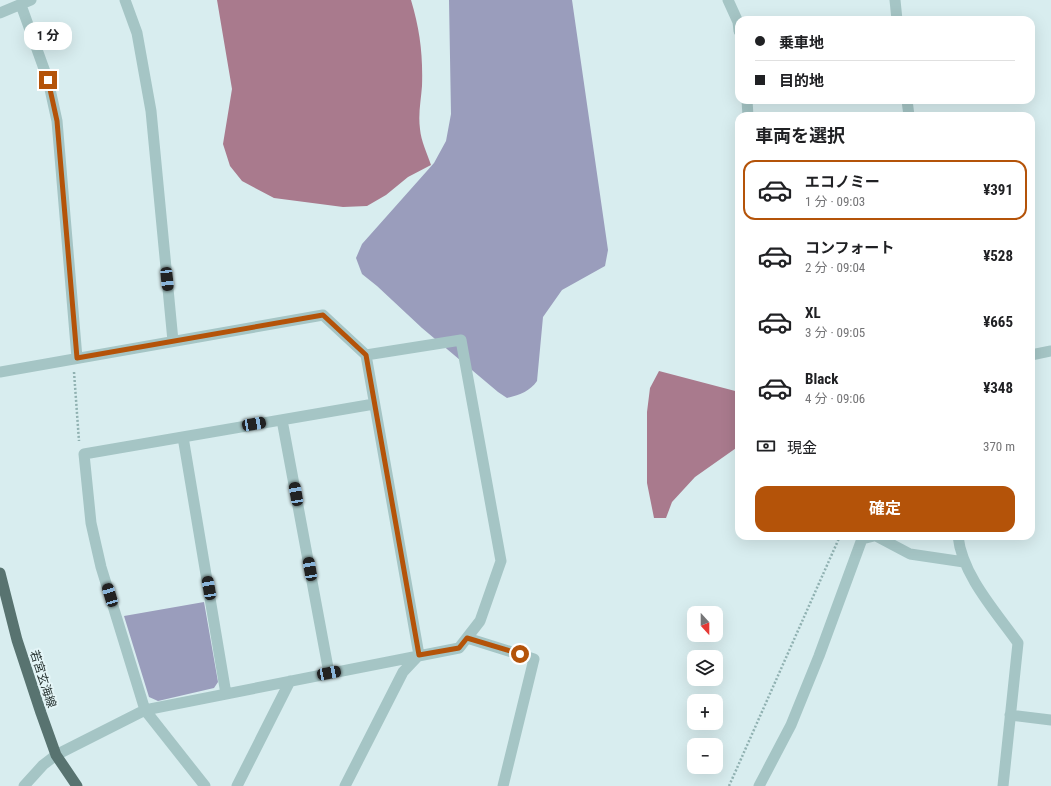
<!DOCTYPE html>
<html lang="ja">
<head>
<meta charset="utf-8">
<style>
	body { margin:0; font-family:"Roboto Condensed","Noto Sans JP",sans-serif; background:#f2f2f2; color:#202124; height:100vh; display:flex; flex-direction:column; font-size:15px; white-space:nowrap }
	* { box-sizing:border-box; margin:0 }
	p { font-size:13px; color:#757577 }
	.icon { flex:none; width:22px; height:22px; fill:none; stroke:currentColor; stroke-width:2; stroke-linecap:round; stroke-linejoin:round }
	.map { position:relative; flex:1; overflow:hidden }
	.sheet { position:absolute; left:735px; top:112px; width:300px; height:428px; display:flex; flex-direction:column; background:#fff; border-radius:12px; box-shadow:0 4px 16px #0002 }
	.sheet>* { flex:none }
	.top-card { position:absolute; left:735px; top:16px; width:300px; height:88px; border-radius:12px; box-shadow:0 4px 16px #0002; display:grid; align-content:center; height:88px; padding:0 20px; background:#fff }
	.needle { width:26px; rotate:159deg }
	.fabs { position:absolute; left:687px; top:606px; display:grid; gap:8px }
	.fabs a { display:grid; place-items:center; width:36px; height:36px; border-radius:8px; background:#fff; box-shadow:0 4px 16px #0002; font-size:20px }
	.end { position:absolute; width:18px; height:18px; margin:-9px; border:5px solid #b45309; background:#fff; box-shadow:0 0 0 2px #fff }
	.from { border-radius:50% }
	.bubble { position:absolute; height:28px; border-radius:12px; background:#fff; box-shadow:0 4px 16px #0002; font-size:13px; font-weight:700; line-height:28px; text-align:center }
	.car { position:absolute; width:12px; height:24px; margin:-12px -6px; border-radius:5px; box-shadow:0 0 3px 1px #0007; background:linear-gradient(#222 24%,#8ab4d8 0 40%,#222 0 76%,#8ab4d8 0 86%,#222 0) }
	.top-card b { display:flex; align-items:center; gap:14px; height:38px; font-size:15px }
	.top-card b+b { border-top:1px solid #e0e0e0 }
	.top-card i { width:10px; height:10px; background:#202124 }
	ul { padding:0; list-style:none }
	li { display:flex; align-items:center; gap:12px; height:60px; margin:0 8px 6px; padding:0 12px; border:2px solid transparent; border-radius:12px }
	li div { flex:1 }
	li b { display:block; font-size:15px }
	li em { font-style:normal; font-weight:700 }
	li.active { border-color:#b45309 }
	li>.icon { width:36px; height:36px; stroke-width:1.5 }
	h2 { padding:0 20px; font-size:18px; line-height:48px }
	.pay { display:flex; align-items:center; gap:10px; height:44px; padding:0 20px; font-size:15px }
	.pay p { margin-inline-start:auto }
	.primary-button { display:flex; gap:8px; margin-top:auto; padding:8px 20px }
	.primary-button a { flex:1; height:46px; border-radius:12px; background:#b45309; color:#fff; font-size:16px; font-weight:700; line-height:46px; text-align:center }
	.map>svg:first-child { display:block }
	.green { fill:#9a9dbc }
	.water { fill:#a97a8d }
	.lines { fill:none; stroke-linecap:round; stroke-linejoin:round }
	.path { stroke:#90b1b1; stroke-width:2.5; stroke-dasharray:2 2; stroke-linecap:butt }
	.minor { stroke:#a5c5c5; stroke-width:11 }
	.primary { stroke:#587370; stroke-width:11 }
	.route { stroke:#b45309; stroke-width:5 }
	.labels { text-anchor:middle; stroke-width:4; stroke-linejoin:round; paint-order:stroke }
	.street-label { font-size:12px; fill:#263230; stroke:#e4f5f7 }
</style>
</head>
<body>
<div class="map">
<svg width="1051" height="786" viewBox="0 0 1051 786">
	<rect width="100%" height="100%" fill="#d8edef"/>
	<path class="green" d="M 449,0 L 572,0 L 608,250 L 605,266 L 562,290 L 543,317 L 537,381 C 530,391 520,395 507,398 L 498,392 L 422,328 L 377,286 L 362,274 L 356,258 L 362,244 L 434,163 L 446,141 L 451,114 Z
		M 204,602 L 218,682 L 214,688 L 158,701 L 149,697 L 124,616 Z"/>
	<path class="water" d="M 217,0 L 411,0 C 420,30 423,55 422,86 C 421,100 418,114 420,129 C 421,141 427,153 431,165 L 408,177 L 386,195 L 367,206 L 343,207 L 274,198 L 242,181 L 230,166 L 223,144 L 232,89 Z
		M 659,371 L 739,392 L 739,446 L 695,477 L 672,502 L 666,518 L 654,518 L 647,483 L 647,412 L 650,388 Z"/>
	<g class="lines">
		<path class="path" d="M 74,372 L 79,441
			M 729,786 L 840,536"/>
		<path class="minor" d="M 125,0 L 137,33 L 151,111 L 173,341
			M 728,0 L 738,22 L 739,31
			M 895,0 L 897,20
			M 21,5 L 48,80 L 57,121 L 77,358
			M 0,13 L 31,0
			M 747,100 L 748,116
			M 907,100 L 909,116
			M 1031,355 L 1051,351
			M 0,372 L 323,315 L 366,355 L 419,655
			M 282,420 L 329,673
			M 183,437 L 226,694
			M 876,536 L 910,554 L 964,562
			M 958,536 C 962,575 996,612 1018,643 L 1003,786
			M 467,638 L 534,659 L 503,786
			M 1010,715 L 1051,720
			M 24,786 L 43,765 L 56,755 L 145,710 L 459,648 L 480,621 L 501,561 L 461,340 L 366,355
			M 205,786 L 145,710 L 101,567 L 91,523 L 84,454 L 374,404
			M 237,786 L 290,681
			M 345,786 L 403,672 L 419,655
			M 759,786 L 791,725 L 819,656 L 862,539 L 874,536"/>
		<path class="primary" d="M 0,573 L 17,640 L 41,713 L 56,755 L 77,786"/>
	</g>
	<g class="lines">
		<path class="route" d="M 48,80 L 57,121 L 77,358 L 323,315 L 366,355 L 419,655 L 459,648 L 467,638 L 520,654"/>
	</g>
	<g class="labels">
		<g class="street-label">
			<text transform="translate(43 679) rotate(72)" y="4">若宮玄海線</text>
		</g>
	</g>
</svg>
<div class="fabs">
<a><svg class="needle" viewBox="-14 -14 28 28"><path d="M0-13l5 13h-10z" fill="#e53935"/><path d="M0 13l5-13h-10z" fill="#757577"/></svg></a>
<a><svg class="icon" aria-label="layers" viewBox="0 0 24 24"><path d="M12 4l9 5-9 5-9-5zM3 14l9 5 9-5"/></svg></a>
<a>+</a>
<a>−</a>
</div>
<i class="end from" style="left:520px;top:654px"></i>
<i class="end" style="left:48px;top:80px"></i>
<div class="bubble" style="left:24px;top:22px;width:48px">1 分</div>
<i class="car" style="left:167px;top:279px;rotate:174deg"></i>
<i class="car" style="left:254px;top:424px;rotate:80deg"></i>
<i class="car" style="left:296px;top:494px;rotate:350deg"></i>
<i class="car" style="left:310px;top:569px;rotate:350deg"></i>
<i class="car" style="left:209px;top:588px;rotate:350deg"></i>
<i class="car" style="left:110px;top:595px;rotate:343deg"></i>
<i class="car" style="left:329px;top:673px;rotate:79deg"></i>
<div class="top-card">
<b><i class="from"></i>乗車地</b>
<b><i></i>目的地</b>
</div>
<section class="sheet">
<h2>車両を選択</h2>
<ul>
<li class="active"><svg class="icon" aria-label="car" viewBox="0 0 24 24"><path d="M5 17H2v-5l4-1 3-4h7l3 4 3 1v5h-3M9 17h6M6 11h13"/><circle cx="7" cy="17" r="2"/><circle cx="17" cy="17" r="2"/></svg><div><b>エコノミー</b><p>1 分 · 09:03</p></div><em>¥391</em></li>
<li><svg class="icon" aria-label="car" viewBox="0 0 24 24"><path d="M5 17H2v-5l4-1 3-4h7l3 4 3 1v5h-3M9 17h6M6 11h13"/><circle cx="7" cy="17" r="2"/><circle cx="17" cy="17" r="2"/></svg><div><b>コンフォート</b><p>2 分 · 09:04</p></div><em>¥528</em></li>
<li><svg class="icon" aria-label="car" viewBox="0 0 24 24"><path d="M5 17H2v-5l4-1 3-4h7l3 4 3 1v5h-3M9 17h6M6 11h13"/><circle cx="7" cy="17" r="2"/><circle cx="17" cy="17" r="2"/></svg><div><b>XL</b><p>3 分 · 09:05</p></div><em>¥665</em></li>
<li><svg class="icon" aria-label="car" viewBox="0 0 24 24"><path d="M5 17H2v-5l4-1 3-4h7l3 4 3 1v5h-3M9 17h6M6 11h13"/><circle cx="7" cy="17" r="2"/><circle cx="17" cy="17" r="2"/></svg><div><b>Black</b><p>4 分 · 09:06</p></div><em>¥348</em></li>
</ul>
<div class="pay"><svg class="icon" aria-label="cash" viewBox="0 0 24 24"><path d="M3 7h18v10H3z"/><circle cx="12" cy="12" r="2"/></svg>現金<p>370 m</p></div>
<div class="primary-button"><a>確定</a></div>
</section>
</div>
</body>
</html>
